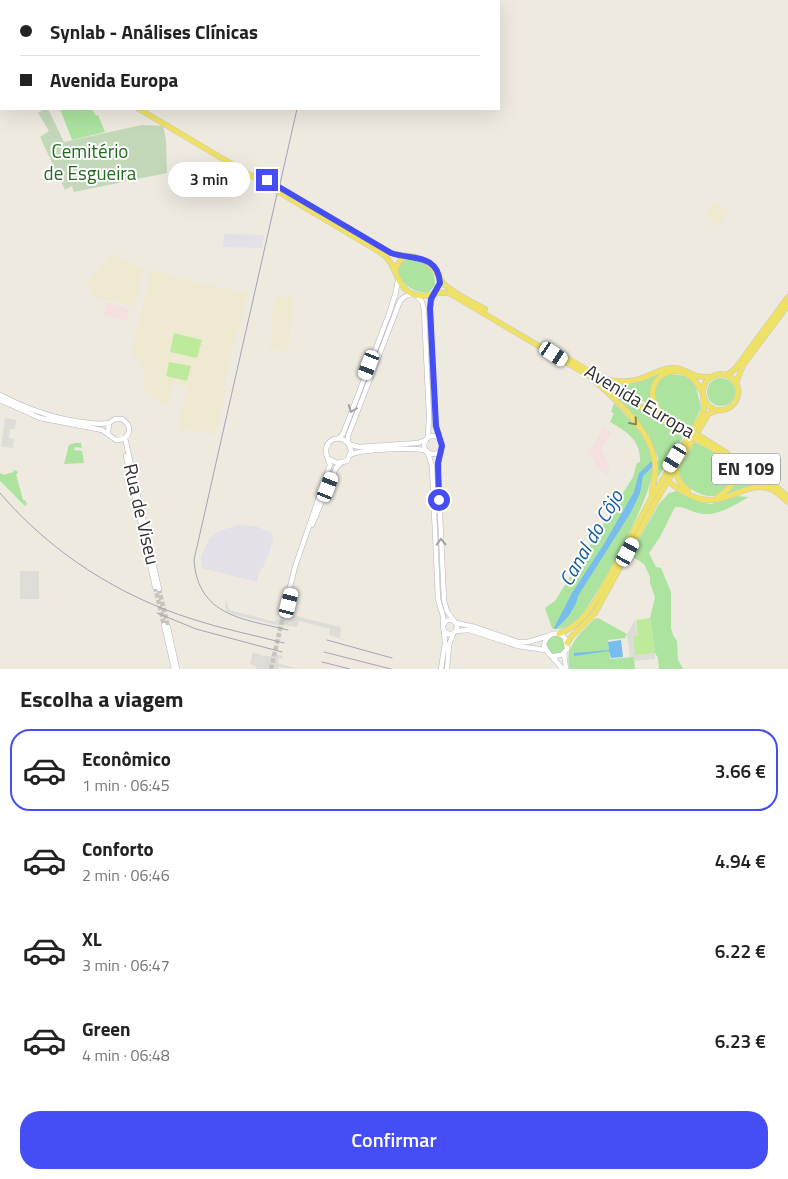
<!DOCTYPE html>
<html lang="pt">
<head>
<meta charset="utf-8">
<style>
	body { margin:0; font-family:"Titillium Web",sans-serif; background:#f2f2f2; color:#222; height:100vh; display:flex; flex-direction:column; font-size:19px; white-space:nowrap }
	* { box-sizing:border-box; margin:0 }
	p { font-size:16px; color:#767676 }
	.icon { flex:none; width:28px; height:28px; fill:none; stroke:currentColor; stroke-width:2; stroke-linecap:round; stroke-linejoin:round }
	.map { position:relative; height:669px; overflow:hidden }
	.details { display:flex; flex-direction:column; background:#fff; flex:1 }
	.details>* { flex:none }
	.hud { position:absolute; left:0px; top:0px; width:500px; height:110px; box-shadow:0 5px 20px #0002; display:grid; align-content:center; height:110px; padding:0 20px; background:#fff }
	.end { position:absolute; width:22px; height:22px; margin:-11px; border:6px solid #454ef6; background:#fff; box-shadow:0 0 0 2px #fff }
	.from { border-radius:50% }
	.bubble { position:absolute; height:35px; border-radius:18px; background:#fff; box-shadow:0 5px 20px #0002; font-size:16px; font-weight:600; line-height:35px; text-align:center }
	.car { position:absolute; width:15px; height:30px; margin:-15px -8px; border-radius:6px; box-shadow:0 0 4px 1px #0007; background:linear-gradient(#fff 24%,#345 0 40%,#fff 0 76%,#345 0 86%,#fff 0) }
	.hud b { display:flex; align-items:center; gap:18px; height:48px; font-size:19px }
	.hud b+b { border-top:1px solid #e0e0e0 }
	.hud i { width:12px; height:12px; background:#222 }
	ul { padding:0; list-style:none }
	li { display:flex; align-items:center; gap:15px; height:82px; margin:0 10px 8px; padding:0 10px; border:2px solid transparent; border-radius:20px }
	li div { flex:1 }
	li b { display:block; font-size:19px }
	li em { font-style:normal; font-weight:600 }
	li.current { border-color:#454ef6 }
	li>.icon { width:45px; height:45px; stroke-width:1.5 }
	h2 { padding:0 20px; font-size:22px; line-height:60px }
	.action { display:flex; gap:10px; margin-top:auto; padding:10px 20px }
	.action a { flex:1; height:58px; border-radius:20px; background:#454ef6; color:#fff; font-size:20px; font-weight:600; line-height:58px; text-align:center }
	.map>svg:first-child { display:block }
	.industrial { fill:#e3e0e7 }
	.education { fill:#efe9d1 }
	.medical { fill:#f4e0de }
	.green { fill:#ace39f }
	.cemetery { fill:#c3d8b8 }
	.pitch { fill:#bdea9b }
	.plaza { fill:#dedcd7 }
	.water { fill:#77bded }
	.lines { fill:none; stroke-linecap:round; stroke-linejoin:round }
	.secondary-tunnel { stroke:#c7c4bc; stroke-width:4.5; stroke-dasharray:4.5 2; stroke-linecap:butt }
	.secondary-casing { stroke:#b4b4c0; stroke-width:5.5 }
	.primary-casing { stroke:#c8c8c8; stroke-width:6 }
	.highway-casing { stroke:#c8c8c8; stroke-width:7 }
	.secondary { stroke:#fff; stroke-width:4.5 }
	.primary { stroke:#eee165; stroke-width:5 }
	.highway { stroke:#fbb85f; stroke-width:5.5 }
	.rail { stroke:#a3a3b7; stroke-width:1 }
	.primary-bridge-casing { stroke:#c8c8c8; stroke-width:6; stroke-linecap:butt }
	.primary-bridge { stroke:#eee165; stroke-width:5 }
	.oneway { stroke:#a0a0a0 }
	.oneway2 { stroke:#8e8749 }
	.route { stroke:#454ef6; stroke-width:6 }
	.labels { text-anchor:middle; stroke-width:4; stroke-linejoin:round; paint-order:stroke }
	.shield { fill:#fff; stroke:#6c6c6c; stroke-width:1 }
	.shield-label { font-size:18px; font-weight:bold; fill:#2d2d2d }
	.park-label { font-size:19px; fill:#226b1d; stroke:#fff }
	.street-label { font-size:19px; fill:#2d2d2d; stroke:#fff }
	.water-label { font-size:20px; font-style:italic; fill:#115a9e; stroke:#fff }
</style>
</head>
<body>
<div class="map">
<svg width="788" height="669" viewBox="0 0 788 669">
	<rect width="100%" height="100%" fill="#eeeae0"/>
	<path class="industrial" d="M 224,234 L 264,235 L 262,248 L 223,247 Z
		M 238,525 L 255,526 L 272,533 L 273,539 L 268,557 L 266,558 L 263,568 L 260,570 L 257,582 L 202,568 L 201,557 L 209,539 L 219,531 Z"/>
	<path class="education" d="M 715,201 L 721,209 L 725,207 L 728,212 L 718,227 L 705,211 Z
		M 111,254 L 144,268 L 135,306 L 94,297 L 86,284 Z
		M 154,270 L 176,278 L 218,287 L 220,289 L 222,287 L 247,294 L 239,331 L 236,331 L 224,389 L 226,390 L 216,434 L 178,429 L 187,387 L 174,383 L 166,406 L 163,405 L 144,389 L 143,365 L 138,358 L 131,356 L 150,274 L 151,271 Z
		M 274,297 L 293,297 L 288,351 L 270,350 Z"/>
	<path class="medical" d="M 107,302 L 128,309 L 130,308 L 127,321 L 104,315 Z
		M 604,428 L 611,433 L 601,449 L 609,463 L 608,475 L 595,467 L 595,459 L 588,454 Z"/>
	<path class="green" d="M 60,109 L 92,109 L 96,116 L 98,115 L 105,132 L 72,140 Z
		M 409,259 C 423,260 436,269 435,285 L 429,292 C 409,296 383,267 409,259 Z
		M 670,370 C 651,382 647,387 654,408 L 615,384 L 635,383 Z
		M 671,374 L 685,376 L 691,380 L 696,387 L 701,408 L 692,427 C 677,419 653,412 655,390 C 656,382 663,376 671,374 Z
		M707 392a14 14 0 1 1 28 0a14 14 0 1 1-28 0Z
		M 605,387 L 661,421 L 684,436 L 658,477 L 658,458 L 649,436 Z
		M 614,403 C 632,422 651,439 653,466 C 656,490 596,600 578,619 C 572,625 563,630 554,629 L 552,628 L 545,608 L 555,601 L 633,477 L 637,463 L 640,462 C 641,440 627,432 610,422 L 614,413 L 611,412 Z
		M 695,442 C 703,447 717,452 725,460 C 738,474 727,498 708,496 C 698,495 688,487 681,480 L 679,468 Z
		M 75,443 L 81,443 L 82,448 L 75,447 L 74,450 L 82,451 L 84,463 L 64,464 L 69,445 Z
		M 733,463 L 767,486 L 725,496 C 736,486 738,476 733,463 Z
		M 13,470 L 17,471 L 18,473 L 16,474 L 23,500 L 25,500 L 27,504 L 25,506 L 0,481 L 0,474 L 2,473 L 3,475 L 14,472 Z
		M 677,491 L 700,502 L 711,504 L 736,496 L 749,497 C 734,505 716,518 698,513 C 690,511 683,506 675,507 L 660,537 L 649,553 L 656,567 L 661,568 L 671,592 L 671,628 L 673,635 L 677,641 L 678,660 L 683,669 L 659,669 L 658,658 L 655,653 L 650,618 L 655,597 L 650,583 L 650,577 L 644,564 L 630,555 L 659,504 L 669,493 Z
		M 598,618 L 627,634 L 625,638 L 608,640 L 610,659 L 634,657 L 635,669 L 570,669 C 563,647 581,633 594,619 Z
		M547 645a9 9 0 1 1 18 0a9 9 0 1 1-18 0Z"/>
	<path class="cemetery" d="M 45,109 L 48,109 L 64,142 L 142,125 L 163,126 L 166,140 L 167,173 L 74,192 L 72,186 L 65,190 L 40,137 L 49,131 L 38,113 Z"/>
	<path class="pitch" d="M 174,333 L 202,340 L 197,358 L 170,352 Z
		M 169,362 L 191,366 L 187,381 L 166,376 Z
		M 650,618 L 655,653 L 635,656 L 633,636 L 638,635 L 636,620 Z"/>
	<path class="plaza" d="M 5,418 L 16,420 L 15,429 L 10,429 L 9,438 L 14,439 L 13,448 L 1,446 Z
		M 20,571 L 39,571 L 39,599 L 20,599 Z
		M 226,599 L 229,610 L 275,622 L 276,619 L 280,620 L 282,614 L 284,613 L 340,627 L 341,629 L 340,638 L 343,639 L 345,637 L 344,640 L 329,635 L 330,629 L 299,621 L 297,627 L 281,625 L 280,626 L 232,614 L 227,611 L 225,606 Z
		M 635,620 L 638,635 L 633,636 L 635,655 L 655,653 L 655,659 L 634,661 L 634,657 L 630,657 L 627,634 Z
		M 253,652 L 264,656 L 271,656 L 272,654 L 282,656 L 284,659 L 279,658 L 278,663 L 298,669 L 279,667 L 278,669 L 256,669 L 256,667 L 250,664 Z"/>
	<path class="water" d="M 653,460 L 653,466 L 643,476 L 640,493 L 631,512 L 578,596 C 576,608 565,622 555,629 L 554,628 L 572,593 L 604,544 L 634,492 L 639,473 Z
		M 621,640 L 623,657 L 611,658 L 609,651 L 574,656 L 574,653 L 609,650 L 608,642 Z"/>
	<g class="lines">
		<path class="secondary-tunnel" d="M 155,587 L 164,625
			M 159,589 L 168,627
			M 271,669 L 286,603"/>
		<g class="secondary-casing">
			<path id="secondary" d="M 222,1 L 225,0
				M 433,294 L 430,308 L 435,425 L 440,439
				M 417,296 L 422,302 L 424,310 L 429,415 L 428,438
				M 0,395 C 27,409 51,418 81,422 C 91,423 99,425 109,423
				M 0,400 L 40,418 L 102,430 L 116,440 C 130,440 134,427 122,419 L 115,419 L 109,423 L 108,433
				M424 445a9 9 0 1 1 18 0a9 9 0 1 1-18 0Z
				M 125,438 L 159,589
				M 339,438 L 343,434 L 389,314 L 395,295 L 398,281
				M 348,443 L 348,436 L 400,301 L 404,297 L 412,294
				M 349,444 L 359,447 L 418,443 L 426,440
				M 440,451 L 438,470 L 444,600 L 447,611 L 455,622
				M 428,453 L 432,466 L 438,599 L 443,616 L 443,625
				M 350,455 C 361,449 415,447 427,451
				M 126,456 L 155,587
				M 312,525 L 336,468 L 341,463
				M 286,603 L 295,567 L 330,465 C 329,460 325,455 326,449 C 329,433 350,436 351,452 L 347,461 L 337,463 L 329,459
				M443 627a7 7 0 1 1 14 0a7 7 0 1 1-14 0Z
				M 456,623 L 475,627 L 518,642 L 528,642 L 548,636
				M 164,625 L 174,669
				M 168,627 L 177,669
				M 456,631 L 469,630 L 518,646 L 545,650
				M 564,653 L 566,669
				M 553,656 L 562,655 L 567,649 L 565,638 C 557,630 546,633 544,645 C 547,655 557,660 562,669
				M 441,669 L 445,643 L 444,632
				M 447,669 L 449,645 L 453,634"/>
		</g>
		<g class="primary-casing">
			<path id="primary" d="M 0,21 L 1,22
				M 0,28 L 1,28
				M 139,109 L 378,251 C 383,254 387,257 390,262 C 398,274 399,291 416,295 C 430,299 436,289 451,294 L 682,431
				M 256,174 L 391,253 C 403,257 415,254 425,261 C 436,267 437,277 445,285 C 456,295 472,302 485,309
				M 395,272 C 396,265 399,261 405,257
				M 552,349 L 597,376
				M 727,375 C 753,389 729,422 709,406 C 705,402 703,397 703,392 C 703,378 716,372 727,375 L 735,369 L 788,297
				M 597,376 C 616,383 630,384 650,375 C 657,372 665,368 672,368 C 681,367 686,372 694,375 C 699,377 705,377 710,377
				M 596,382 C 619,403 651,429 655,463 C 656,474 653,484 652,494
				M 736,383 L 743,365 L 788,305
				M 657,412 L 684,427
				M 662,413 C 636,388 670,356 693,379 C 697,382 699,387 702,392
				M 703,438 L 727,453
				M 701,442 L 737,462 L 774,489
				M 676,468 C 677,479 679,483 688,490
				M 668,481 C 680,491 696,501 713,500 C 733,499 752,480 773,490 C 778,493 783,498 788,502
				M 773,484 L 788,497
				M 717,497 C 738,486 736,473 725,455
				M 559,634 C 578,626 589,612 599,595 L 652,497 L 702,415 L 704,409 L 703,397
				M 567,643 L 572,636 L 595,613 L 660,494 L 706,418 L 708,414 L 718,410"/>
		</g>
		<g class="highway-casing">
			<path id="highway" d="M 10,1 L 10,0
				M 0,39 L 1,39"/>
		</g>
		<use href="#secondary" class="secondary"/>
		<use href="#primary" class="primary"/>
		<use href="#highway" class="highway"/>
		<path class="rail" d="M 321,1 L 321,0
			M 280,184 L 297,109
			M 277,194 L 194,560 C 198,616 243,619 288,630
			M 0,493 C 50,552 119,596 192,619 C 222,629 254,635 284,643
			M 157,613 L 196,629 L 282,652
			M 327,640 L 392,658
			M 324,652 L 391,669
			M 322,662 L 350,669"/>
		<g class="primary-bridge-casing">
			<path id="primary-bridge" d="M 684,427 L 703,438
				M 682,431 L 701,442"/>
		</g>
		<use href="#primary-bridge" class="primary-bridge"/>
	</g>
	<defs><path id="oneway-chevron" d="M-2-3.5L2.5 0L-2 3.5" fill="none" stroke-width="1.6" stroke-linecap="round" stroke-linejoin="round" transform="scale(1.25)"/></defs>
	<g class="oneway">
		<use href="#oneway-chevron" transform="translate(352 409) rotate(111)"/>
		<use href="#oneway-chevron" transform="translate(441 542) rotate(-92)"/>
	</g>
	<use class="oneway2" href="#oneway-chevron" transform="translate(634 422) rotate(49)"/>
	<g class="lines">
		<path class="route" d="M 267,180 L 391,253 C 411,260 438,253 440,283 L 431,299 L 430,308 L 436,426 L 442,446 L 438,463 L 439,500"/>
	</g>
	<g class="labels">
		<rect class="shield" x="712" y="453.5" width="68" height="31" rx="4"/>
		<g class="shield-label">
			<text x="746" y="475">EN 109</text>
		</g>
		<g class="park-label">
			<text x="90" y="158">Cemitério<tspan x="90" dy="22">de Esgueira</tspan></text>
		</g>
		<g class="street-label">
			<text transform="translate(640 401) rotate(31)" y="7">Avenida Europa</text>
			<text transform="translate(142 514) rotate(77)" y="7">Rua de Viseu</text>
		</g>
		<g class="water-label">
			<text transform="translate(591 538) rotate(-60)" y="7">Canal do Côjo</text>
		</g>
	</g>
</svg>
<i class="end from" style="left:439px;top:500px"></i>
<i class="end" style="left:267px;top:180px"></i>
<div class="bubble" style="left:168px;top:162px;width:82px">3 min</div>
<i class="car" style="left:554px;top:354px;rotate:124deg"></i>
<i class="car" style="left:369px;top:365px;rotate:201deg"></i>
<i class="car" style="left:675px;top:458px;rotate:212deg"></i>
<i class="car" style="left:328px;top:487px;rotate:21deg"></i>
<i class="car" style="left:628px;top:552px;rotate:29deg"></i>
<i class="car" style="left:289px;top:603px;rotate:14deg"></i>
<div class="hud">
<b><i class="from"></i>Synlab - Análises Clínicas</b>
<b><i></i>Avenida Europa</b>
</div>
</div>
<section class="details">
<h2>Escolha a viagem</h2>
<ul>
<li class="current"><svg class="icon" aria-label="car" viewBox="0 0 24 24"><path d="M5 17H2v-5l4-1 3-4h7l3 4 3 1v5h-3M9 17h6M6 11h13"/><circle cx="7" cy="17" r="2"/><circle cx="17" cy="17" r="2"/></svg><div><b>Econômico</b><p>1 min · 06:45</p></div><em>3.66 €</em></li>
<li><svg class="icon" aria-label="car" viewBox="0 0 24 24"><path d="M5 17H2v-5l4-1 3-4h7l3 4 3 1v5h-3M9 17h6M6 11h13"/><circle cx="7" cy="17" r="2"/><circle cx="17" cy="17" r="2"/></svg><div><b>Conforto</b><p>2 min · 06:46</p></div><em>4.94 €</em></li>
<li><svg class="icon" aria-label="car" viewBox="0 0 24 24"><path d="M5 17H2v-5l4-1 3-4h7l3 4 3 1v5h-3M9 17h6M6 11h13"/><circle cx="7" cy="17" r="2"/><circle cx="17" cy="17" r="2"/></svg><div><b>XL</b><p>3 min · 06:47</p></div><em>6.22 €</em></li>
<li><svg class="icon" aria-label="car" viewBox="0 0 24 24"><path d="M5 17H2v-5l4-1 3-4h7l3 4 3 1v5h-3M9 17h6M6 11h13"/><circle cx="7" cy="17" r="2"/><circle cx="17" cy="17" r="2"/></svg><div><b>Green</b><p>4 min · 06:48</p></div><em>6.23 €</em></li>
</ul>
<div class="action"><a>Confirmar</a></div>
</section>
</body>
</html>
